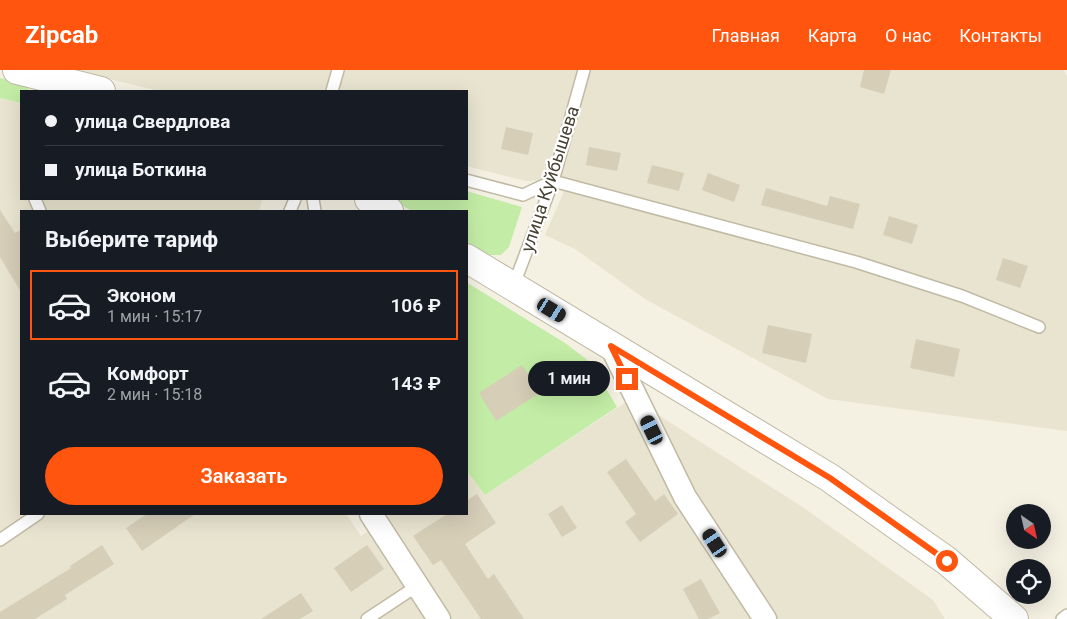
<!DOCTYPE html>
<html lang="ru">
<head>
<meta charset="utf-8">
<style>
	body { margin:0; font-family:Roboto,sans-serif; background:#20242c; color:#f1f3f6; height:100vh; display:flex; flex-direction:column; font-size:19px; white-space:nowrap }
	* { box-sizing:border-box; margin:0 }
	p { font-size:16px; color:#9ea1a6 }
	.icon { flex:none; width:28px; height:28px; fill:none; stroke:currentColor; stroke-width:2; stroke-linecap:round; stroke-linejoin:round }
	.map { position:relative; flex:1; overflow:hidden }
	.side { position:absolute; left:20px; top:140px; width:448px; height:305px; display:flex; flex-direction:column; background:#171b24; border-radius:0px; box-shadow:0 5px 20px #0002 }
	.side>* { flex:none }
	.guide { position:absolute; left:20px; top:20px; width:448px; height:110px; border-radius:0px; box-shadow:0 5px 20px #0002; display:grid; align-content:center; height:110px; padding:0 25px; background:#171b24 }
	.needle { width:32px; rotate:146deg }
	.controls { position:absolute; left:1006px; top:434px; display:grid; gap:10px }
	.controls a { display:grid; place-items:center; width:45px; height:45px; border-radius:50%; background:#171b24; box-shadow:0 5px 20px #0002; font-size:25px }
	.end { position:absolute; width:22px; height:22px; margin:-11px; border:6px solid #ff550e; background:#fff; box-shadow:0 0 0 2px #fff }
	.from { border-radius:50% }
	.bubble { position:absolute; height:35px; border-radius:18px; background:#171b24; box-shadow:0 5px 20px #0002; font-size:16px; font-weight:600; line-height:35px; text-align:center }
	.car { position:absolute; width:15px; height:30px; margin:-15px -8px; border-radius:6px; box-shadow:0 0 4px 1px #0007; background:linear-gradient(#222 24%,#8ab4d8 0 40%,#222 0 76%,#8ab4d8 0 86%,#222 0) }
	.guide b { display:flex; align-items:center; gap:18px; height:48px; font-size:19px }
	.guide b+b { border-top:1px solid #363941 }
	.guide i { width:12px; height:12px; background:#f1f3f6 }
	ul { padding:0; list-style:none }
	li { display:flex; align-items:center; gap:15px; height:70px; margin:0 10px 8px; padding:0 15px; border:2px solid transparent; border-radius:0px }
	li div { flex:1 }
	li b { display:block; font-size:19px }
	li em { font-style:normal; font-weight:600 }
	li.active { border-color:#ff550e }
	li>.icon { width:45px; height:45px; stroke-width:1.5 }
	h2 { padding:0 25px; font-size:22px; line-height:60px }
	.cta { display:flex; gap:10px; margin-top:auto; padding:10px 25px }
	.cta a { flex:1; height:58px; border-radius:30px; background:#ff550e; color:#fff; font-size:20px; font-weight:600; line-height:58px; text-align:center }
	header { display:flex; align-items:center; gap:30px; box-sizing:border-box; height:70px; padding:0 25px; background:#ff550e; color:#fff }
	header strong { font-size:24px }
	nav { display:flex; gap:28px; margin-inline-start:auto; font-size:18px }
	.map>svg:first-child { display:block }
	.residential { fill:#e8e4d0 }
	.green { fill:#c3eda6 }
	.building { fill:#d6ceb7 }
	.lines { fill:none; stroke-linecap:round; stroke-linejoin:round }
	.service-casing { stroke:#c0baa4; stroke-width:14 }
	.minor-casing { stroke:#c0baa4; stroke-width:25 }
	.tertiary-casing { stroke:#c0baa4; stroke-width:30 }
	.service { stroke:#fff; stroke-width:11 }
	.minor { stroke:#fff; stroke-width:22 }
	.tertiary { stroke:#fff; stroke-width:28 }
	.route { stroke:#ff550e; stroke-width:6 }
	.labels { text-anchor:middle; stroke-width:4.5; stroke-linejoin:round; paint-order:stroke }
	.street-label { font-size:18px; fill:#464132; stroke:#fff }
</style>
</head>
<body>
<header>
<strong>Zipcab</strong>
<nav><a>Главная</a><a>Карта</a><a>О нас</a><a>Контакты</a></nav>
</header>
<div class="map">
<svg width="1067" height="549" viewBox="0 0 1067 549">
	<rect width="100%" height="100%" fill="#f4f1e3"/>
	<path class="residential" d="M 73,0 L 1064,0 L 1067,6 L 1067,361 L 828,329 L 645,229 L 575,179 L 545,165 L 569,110 L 526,111 L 466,96 L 466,21 L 159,21 Z
		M 0,28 L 21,33 L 21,129 L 262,129 L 259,141 L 21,141 L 21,444 L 346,444 L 361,466 L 391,444 L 466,444 L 466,400 L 485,425 L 632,328 L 804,438 L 933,530 L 945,549 L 0,549 Z"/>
	<path class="green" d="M 0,8 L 23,14 L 31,21 L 21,21 L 21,33 L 0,28 Z
		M 466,121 L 522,137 L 509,177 L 501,185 L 489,185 L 466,174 L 466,141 L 412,141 L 391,129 L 466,129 Z
		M 466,212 L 565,273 L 590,292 L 617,337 L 485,425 L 466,400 Z"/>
	<path class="building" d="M 864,0 L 891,0 L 884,24 L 860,17 Z
		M 506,57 L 533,63 L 528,85 L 501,79 Z
		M 589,77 L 621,83 L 617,101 L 586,95 Z
		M 652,95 L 684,103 L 679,121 L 647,113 Z
		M 708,103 L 740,115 L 734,132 L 702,120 Z
		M 766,118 L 827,136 L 830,126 L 860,134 L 853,159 L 761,135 Z
		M 0,140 L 15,163 L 21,160 L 21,222 L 0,187 Z
		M 889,146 L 918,155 L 912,174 L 883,165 Z
		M 1003,188 L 1028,196 L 1020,218 L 996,210 Z
		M 768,255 L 812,264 L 806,293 L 762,283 Z
		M 916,269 L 960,279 L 954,307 L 910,298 Z
		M 522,295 L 540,323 L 496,351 L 479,323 Z
		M 626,389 L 655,431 L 664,424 L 678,444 L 640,472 L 625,452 L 636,444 L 607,402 Z
		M 477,424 L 496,453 L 465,474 L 488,509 L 494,504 L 524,549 L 481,549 L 441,490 L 433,495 L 413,466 L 447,444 L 466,444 L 466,431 Z
		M 562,435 L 577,458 L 562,467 L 548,444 Z
		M 147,444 L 195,444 L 142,481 L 126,458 Z
		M 102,475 L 114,494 L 65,525 L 67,529 L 35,549 L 0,549 L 0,542 L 71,498 L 70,496 Z
		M 367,475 L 384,499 L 351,522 L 334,498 Z
		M 701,509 L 720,543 L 708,549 L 699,549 L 683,519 Z
		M 301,523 L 313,541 L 300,549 L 261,549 Z"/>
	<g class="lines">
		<g class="service-casing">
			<path id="service" d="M 332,21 L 338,0
				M 466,110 L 523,125 L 553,111 L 856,192 L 962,226 L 1039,257
				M 35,129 L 40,141
				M 313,129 L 315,141
				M 290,141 L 295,129
				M 513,217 L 553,111 L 584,0
				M 0,470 L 38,444
				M 367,549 L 417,516
				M 1062,549 L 1067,545"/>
		</g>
		<g class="minor-casing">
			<path id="minor" d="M 611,276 L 685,427 L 765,549
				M 371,444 L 439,549"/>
		</g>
		<g class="tertiary-casing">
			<path id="tertiary" d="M 17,0 L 101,21
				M 369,129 L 389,141
				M 466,188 L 830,408 L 947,491 L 1014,549"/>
		</g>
		<use href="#service" class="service"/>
		<use href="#minor" class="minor"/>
		<use href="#tertiary" class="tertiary"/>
	</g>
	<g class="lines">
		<path class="route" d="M 627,309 L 611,276 L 830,408 L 947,491"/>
	</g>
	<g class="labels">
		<g class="street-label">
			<text transform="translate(550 109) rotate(-72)" y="6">улица Куйбышева</text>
		</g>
	</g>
</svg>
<div class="controls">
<a><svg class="needle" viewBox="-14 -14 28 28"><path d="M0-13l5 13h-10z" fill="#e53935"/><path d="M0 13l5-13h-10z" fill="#9ea1a6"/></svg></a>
<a><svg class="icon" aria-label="locate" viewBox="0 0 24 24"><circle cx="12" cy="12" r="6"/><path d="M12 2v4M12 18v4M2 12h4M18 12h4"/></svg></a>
</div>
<i class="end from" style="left:947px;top:491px"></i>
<i class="end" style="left:627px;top:309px"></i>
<div class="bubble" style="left:528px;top:291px;width:82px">1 мин</div>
<i class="car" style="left:552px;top:240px;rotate:121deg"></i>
<i class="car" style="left:652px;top:360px;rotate:334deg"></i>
<i class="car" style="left:715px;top:473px;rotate:327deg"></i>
<div class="guide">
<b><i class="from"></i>улица Свердлова</b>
<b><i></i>улица Боткина</b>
</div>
<section class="side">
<h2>Выберите тариф</h2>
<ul>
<li class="active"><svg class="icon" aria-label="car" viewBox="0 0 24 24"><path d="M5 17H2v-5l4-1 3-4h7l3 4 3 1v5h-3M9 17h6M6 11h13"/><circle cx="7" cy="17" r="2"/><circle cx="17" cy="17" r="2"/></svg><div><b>Эконом</b><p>1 мин · 15:17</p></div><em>106 ₽</em></li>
<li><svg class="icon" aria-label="car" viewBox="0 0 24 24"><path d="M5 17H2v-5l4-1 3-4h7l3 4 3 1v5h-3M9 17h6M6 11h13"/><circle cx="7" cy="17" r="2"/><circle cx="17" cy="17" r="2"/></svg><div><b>Комфорт</b><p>2 мин · 15:18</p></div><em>143 ₽</em></li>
</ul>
<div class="cta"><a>Заказать</a></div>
</section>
</div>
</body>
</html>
